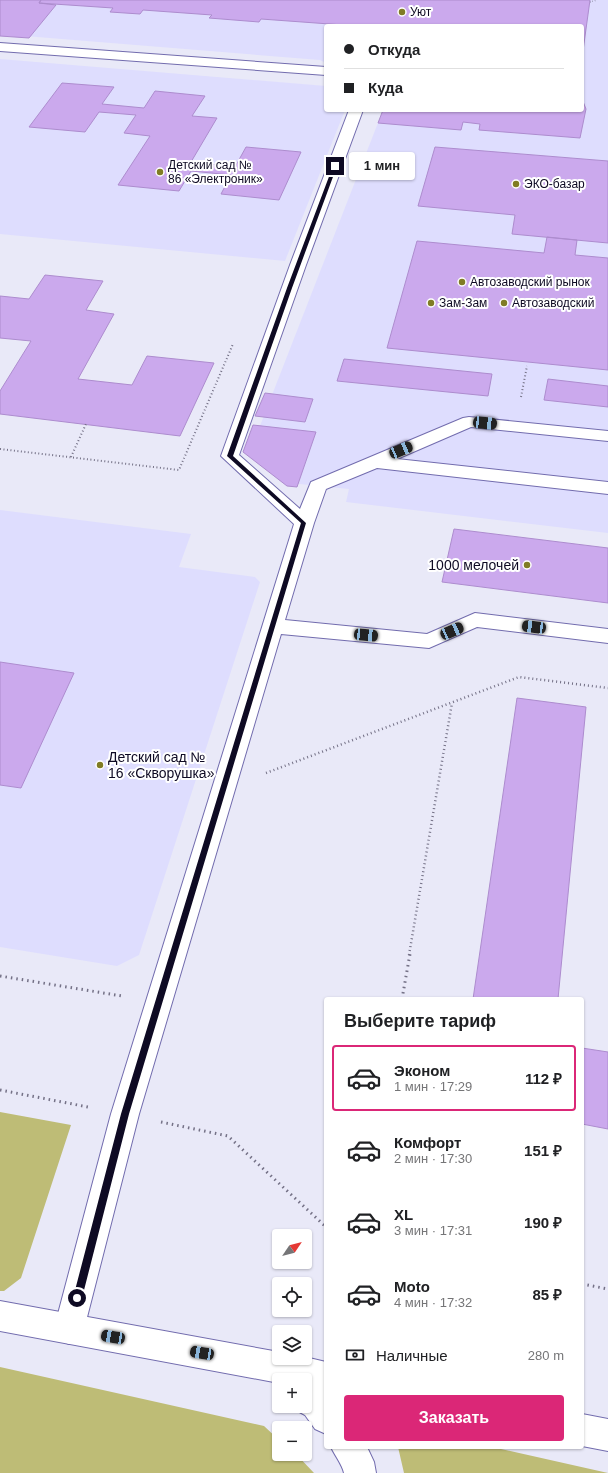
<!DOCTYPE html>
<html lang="ru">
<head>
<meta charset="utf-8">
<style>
	body { margin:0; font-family:Arial,sans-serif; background:#f2f2f2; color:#202124; height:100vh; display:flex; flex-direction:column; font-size:15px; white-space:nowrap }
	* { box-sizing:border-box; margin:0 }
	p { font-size:13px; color:#757577 }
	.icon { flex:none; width:22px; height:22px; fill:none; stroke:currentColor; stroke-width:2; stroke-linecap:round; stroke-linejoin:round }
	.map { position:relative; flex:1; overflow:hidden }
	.sheet { position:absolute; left:324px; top:997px; width:260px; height:452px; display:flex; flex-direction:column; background:#fff; border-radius:4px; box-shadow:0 1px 3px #0004 }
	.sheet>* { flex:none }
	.top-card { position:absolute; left:324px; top:24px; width:260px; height:88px; border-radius:4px; box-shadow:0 1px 3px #0004; display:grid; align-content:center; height:88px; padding:0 20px; background:#fff }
	.needle { width:26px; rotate:55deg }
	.buttons { position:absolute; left:272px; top:1229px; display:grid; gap:8px }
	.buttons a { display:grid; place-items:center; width:40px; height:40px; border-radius:4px; background:#fff; box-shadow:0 1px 3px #0004; font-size:20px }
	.end { position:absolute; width:18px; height:18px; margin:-9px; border:5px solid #0e0a23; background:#fff; box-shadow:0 0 0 2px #fff }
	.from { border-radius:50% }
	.bubble { position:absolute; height:28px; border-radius:4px; background:#fff; box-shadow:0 1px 3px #0004; font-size:13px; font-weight:800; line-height:28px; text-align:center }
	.car { position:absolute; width:12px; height:24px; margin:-12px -6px; border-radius:5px; box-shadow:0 0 3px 1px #0007; background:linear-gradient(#222 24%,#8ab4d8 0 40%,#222 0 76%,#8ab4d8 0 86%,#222 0) }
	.top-card b { display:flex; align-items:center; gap:14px; height:38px; font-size:15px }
	.top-card b+b { border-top:1px solid #e0e0e0 }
	.top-card i { width:10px; height:10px; background:#202124 }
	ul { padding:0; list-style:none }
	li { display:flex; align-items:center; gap:12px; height:66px; margin:0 8px 6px; padding:0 12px; border:2px solid transparent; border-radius:4px }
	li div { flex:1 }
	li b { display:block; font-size:15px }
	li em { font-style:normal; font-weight:800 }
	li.selected { border-color:#db2777 }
	li>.icon { width:36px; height:36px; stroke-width:1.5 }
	h2 { padding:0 20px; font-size:18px; line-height:48px }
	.pay { display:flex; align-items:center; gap:10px; height:44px; padding:0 20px; font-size:15px }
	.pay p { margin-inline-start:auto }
	.primary-button { display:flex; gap:8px; margin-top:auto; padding:8px 20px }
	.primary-button a { flex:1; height:46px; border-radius:4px; background:#db2777; color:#fff; font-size:16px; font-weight:800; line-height:46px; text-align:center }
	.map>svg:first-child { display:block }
	.built { fill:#deddfe }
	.green { fill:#bebc76 }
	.building { fill:#cba9ed; stroke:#ad8cce }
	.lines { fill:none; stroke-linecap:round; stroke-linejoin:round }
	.lane-casing { stroke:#726cae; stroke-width:2 }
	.secondary-casing { stroke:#726cae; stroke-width:2 }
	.path-far3 { stroke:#747186; stroke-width:1.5; stroke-dasharray:0.5 2; stroke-linecap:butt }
	.path-far2 { stroke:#747186; stroke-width:2; stroke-dasharray:1 2.5; stroke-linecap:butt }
	.path-far1 { stroke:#747186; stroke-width:2.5; stroke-dasharray:1 3; stroke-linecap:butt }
	.path { stroke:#747186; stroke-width:3; stroke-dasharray:1.5 4; stroke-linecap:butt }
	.lane { fill:#fff; fill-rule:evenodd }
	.secondary { fill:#fff; fill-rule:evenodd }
	.route { fill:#0e0a23 }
	.poi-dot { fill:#807c24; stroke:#fff; stroke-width:1.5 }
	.labels { text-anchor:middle; stroke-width:4; stroke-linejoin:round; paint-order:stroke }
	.far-poi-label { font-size:12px; fill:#0e0a23; stroke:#fff; text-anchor:start }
	.poi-label { font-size:14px; fill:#0e0a23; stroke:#fff; text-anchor:end }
</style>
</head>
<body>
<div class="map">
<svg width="608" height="1473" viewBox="0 0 608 1473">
	<rect width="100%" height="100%" fill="#e9e9f8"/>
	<path class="built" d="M 0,0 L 608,0 L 608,533 L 346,502 L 349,489 L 290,483 L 249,454 L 383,110 L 582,110 L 582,26 L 326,26 L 326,63 L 320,60 L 0,34 Z
		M 0,59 L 326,86 L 326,110 L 345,110 L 285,261 L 0,234 Z
		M 0,510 L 191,534 L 179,567 L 255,577 L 260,582 L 139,955 L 117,966 L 0,947 Z"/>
	<path class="green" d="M 0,1112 L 71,1125 L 21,1278 L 4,1291 L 0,1291 Z
		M 0,1367 L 264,1426 L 279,1440 L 279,1454 L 296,1454 L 314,1473 L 0,1473 Z
		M 398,1447 L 492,1447 L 608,1473 L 404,1473 Z"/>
	<path class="building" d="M 0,0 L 41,0 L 39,3 L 56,5 L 29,38 L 0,36 Z
		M 41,0 L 590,0 L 582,58 L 582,26 L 357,26 L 261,19 L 259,22 L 209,18 L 212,15 L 143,10 L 140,14 L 110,12 L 113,8 L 39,3 Z
		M 62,83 L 114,87 L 102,104 L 144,108 L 155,91 L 205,96 L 192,116 L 217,118 L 191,162 L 235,167 L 246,147 L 301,152 L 279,200 L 221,194 L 231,175 L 191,171 L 179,191 L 118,185 L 150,136 L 124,133 L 136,115 L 99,112 L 85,132 L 29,127 Z
		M 582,99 L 586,109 L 580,138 L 479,130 L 480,124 L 463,122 L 461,130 L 378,123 L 383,110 L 582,110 Z
		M 435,147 L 608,161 L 608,243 L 512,234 L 515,215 L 418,206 Z
		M 547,237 L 577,240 L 575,255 L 608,258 L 608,370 L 387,348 L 417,241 L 544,253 Z
		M 45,275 L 103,281 L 86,310 L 114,314 L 78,379 L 132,385 L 147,356 L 214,363 L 180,436 L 0,414 L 0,391 L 31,341 L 0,338 L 0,296 L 29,299 Z
		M 344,359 L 492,374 L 488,396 L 337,381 Z
		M 548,379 L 608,386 L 608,407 L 544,400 Z
		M 265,393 L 313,399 L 305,422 L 255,416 Z
		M 253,425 L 316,432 L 297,487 L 287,486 L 243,452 Z
		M 454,529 L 608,548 L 608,603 L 442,582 Z
		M 0,662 L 74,673 L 21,788 L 0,785 Z
		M 517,698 L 586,707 L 558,999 L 473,999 Z
		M 582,1048 L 608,1052 L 608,1129 L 582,1124 Z"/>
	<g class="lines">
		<g class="lane-casing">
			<path id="lane" d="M 0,43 L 326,67 L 326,75 L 0,51 Z
				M 349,110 L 363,110 L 306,265 L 239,455 L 300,509 L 311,482 L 463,418 L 469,417 L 608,431 L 608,441 L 471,427 L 397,459 L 608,482 L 608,494 L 377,468 L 326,489 L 314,523 L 285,620 L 427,634 L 475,613 L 608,629 L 608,643 L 477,627 L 429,648 L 281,634 L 139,1114 L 84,1329 L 80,1339 L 69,1344 L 58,1339 L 54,1329 L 111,1114 L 294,524 L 221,456 L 290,265 Z"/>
		</g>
		<g class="secondary-casing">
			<path id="secondary" d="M 0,1301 L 279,1352 L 279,1358 L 305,1357 L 326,1362 L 326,1434 L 315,1429 L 305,1415 L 294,1409 L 293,1406 L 305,1406 L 305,1380 L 279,1380 L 279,1383 L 0,1331 Z
				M 582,1414 L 608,1419 L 608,1451 L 582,1446 Z
				M 331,1447 L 367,1447 L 374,1462 L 376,1473 L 344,1473 C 342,1464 335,1456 331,1447 Z"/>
		</g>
		<path class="path-far3" d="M 590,2 L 597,0"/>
		<path class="path-far2" d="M 521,397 L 527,366
			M 0,449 L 179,470 L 233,344
			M 71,457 L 86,424"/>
		<path class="path-far1" d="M 266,773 L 519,677 L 608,688
			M 409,955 L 452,703"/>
		<path class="path" d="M 0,976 L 122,996
			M 402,999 L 410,954
			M 0,1090 L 88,1107
			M 161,1122 L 228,1136 L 326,1227
			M 582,1284 L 608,1289"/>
		<use href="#lane" class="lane"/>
		<use href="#secondary" class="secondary"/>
	</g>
	<path class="route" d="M 335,165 L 337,166 L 292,288 L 233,456 L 306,523 L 129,1114 L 82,1298 L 80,1301 L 77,1302 L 74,1301 L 73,1298 L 121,1114 L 301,523 L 227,456 L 287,288 L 333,166 Z"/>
	<g class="poi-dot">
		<circle cx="402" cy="12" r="4"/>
		<circle cx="160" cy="172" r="4"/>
		<circle cx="516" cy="184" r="4"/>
		<circle cx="462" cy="282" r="4"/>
		<circle cx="431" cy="303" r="4"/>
		<circle cx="504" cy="303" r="4"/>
		<circle cx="527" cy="565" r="4"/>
		<circle cx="100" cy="765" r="4"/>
	</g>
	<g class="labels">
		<g class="far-poi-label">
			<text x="410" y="16">Уют</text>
			<text x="168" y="169">Детский сад №<tspan x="168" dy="14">86 «Электроник»</tspan></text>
			<text x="524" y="188">ЭКО-базар</text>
			<text x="470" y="286">Автозаводский рынок</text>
			<text x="439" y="307">Зам-Зам</text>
			<text x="512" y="307">Автозаводский</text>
		</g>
		<g class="poi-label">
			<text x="519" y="570">1000 мелочей</text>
			<text x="108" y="762" text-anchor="start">Детский сад №<tspan x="108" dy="16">16 «Скворушка»</tspan></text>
		</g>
	</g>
</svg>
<div class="buttons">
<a><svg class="needle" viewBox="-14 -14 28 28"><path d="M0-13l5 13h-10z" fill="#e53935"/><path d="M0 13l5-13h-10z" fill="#757577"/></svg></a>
<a><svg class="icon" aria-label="locate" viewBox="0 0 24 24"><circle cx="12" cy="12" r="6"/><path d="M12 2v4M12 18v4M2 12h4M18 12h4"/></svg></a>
<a><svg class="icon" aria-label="layers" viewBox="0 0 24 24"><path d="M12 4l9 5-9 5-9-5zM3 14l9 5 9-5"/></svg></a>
<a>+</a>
<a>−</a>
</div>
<i class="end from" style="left:77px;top:1298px"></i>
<i class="end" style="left:335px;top:166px"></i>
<div class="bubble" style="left:349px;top:152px;width:66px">1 мин</div>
<i class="car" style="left:485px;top:423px;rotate:96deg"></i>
<i class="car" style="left:401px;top:450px;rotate:67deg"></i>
<i class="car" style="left:534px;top:627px;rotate:277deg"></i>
<i class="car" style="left:452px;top:631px;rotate:66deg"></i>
<i class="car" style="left:366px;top:635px;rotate:95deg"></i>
<i class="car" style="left:113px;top:1337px;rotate:280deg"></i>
<i class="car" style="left:202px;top:1353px;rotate:280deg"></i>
<div class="top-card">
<b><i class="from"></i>Откуда</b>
<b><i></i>Куда</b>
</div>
<section class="sheet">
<h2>Выберите тариф</h2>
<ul>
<li class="selected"><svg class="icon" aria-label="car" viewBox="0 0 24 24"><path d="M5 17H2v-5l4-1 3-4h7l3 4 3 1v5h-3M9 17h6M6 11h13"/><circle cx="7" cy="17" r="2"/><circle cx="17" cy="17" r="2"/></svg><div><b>Эконом</b><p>1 мин · 17:29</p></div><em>112 ₽</em></li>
<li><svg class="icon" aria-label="car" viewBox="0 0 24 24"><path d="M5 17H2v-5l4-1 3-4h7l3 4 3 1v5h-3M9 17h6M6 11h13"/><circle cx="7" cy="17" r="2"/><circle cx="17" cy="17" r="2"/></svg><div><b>Комфорт</b><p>2 мин · 17:30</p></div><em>151 ₽</em></li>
<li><svg class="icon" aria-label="car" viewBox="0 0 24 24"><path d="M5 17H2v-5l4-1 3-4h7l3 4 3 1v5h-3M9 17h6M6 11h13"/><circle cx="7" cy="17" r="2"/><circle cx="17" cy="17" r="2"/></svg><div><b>XL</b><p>3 мин · 17:31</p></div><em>190 ₽</em></li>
<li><svg class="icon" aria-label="car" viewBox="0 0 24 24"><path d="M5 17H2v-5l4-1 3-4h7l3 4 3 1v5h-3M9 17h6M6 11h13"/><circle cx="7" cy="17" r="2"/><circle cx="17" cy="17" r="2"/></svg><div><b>Moto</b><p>4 мин · 17:32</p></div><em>85 ₽</em></li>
</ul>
<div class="pay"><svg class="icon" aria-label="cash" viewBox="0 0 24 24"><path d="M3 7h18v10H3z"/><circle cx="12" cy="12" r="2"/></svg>Наличные<p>280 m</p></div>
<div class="primary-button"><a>Заказать</a></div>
</section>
</div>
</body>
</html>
